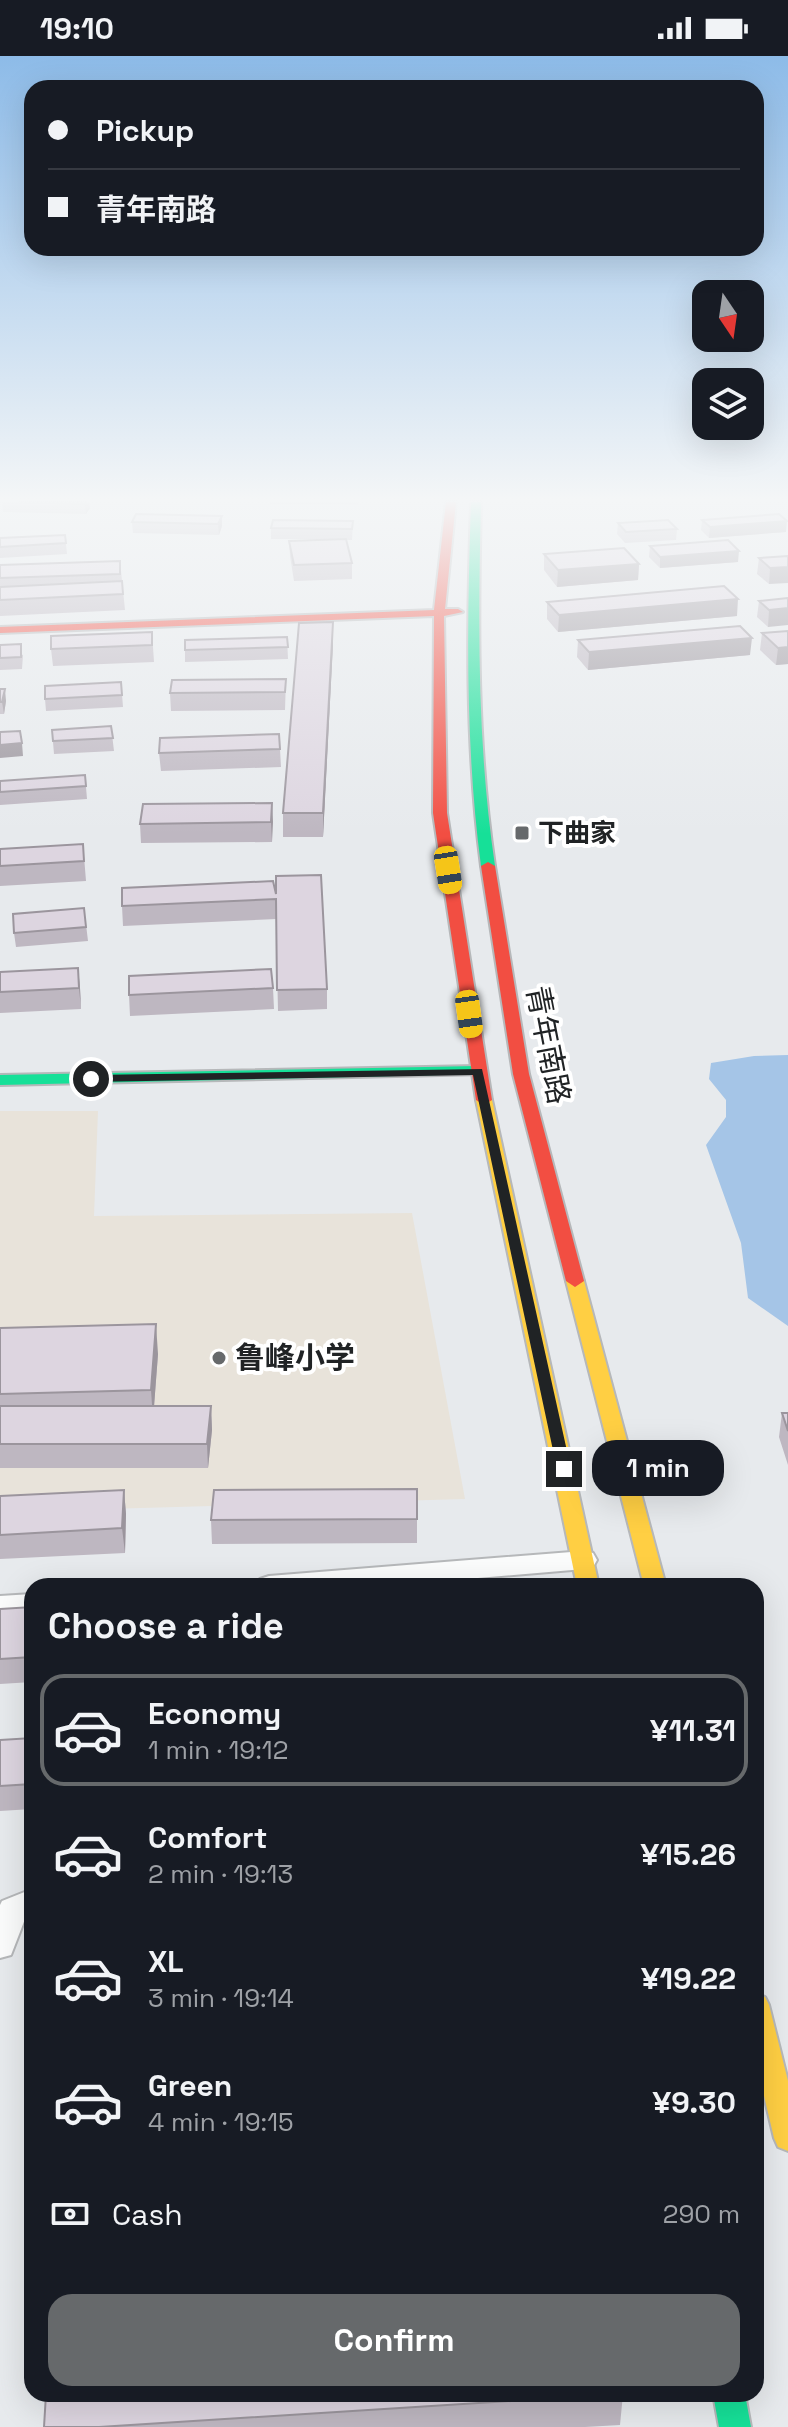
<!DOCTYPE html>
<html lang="en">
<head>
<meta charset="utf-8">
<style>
	body { margin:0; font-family:"Space Grotesk","Noto Sans SC",sans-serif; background:#242831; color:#f1f3f6; height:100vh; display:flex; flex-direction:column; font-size:30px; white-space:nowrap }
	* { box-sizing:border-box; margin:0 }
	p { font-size:26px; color:#9ea1a6 }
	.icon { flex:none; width:44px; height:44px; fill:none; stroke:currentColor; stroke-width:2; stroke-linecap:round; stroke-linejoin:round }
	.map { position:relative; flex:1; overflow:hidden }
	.sheet { position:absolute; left:24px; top:1522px; width:740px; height:824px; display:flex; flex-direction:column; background:#171b24; border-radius:24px; box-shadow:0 8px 32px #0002 }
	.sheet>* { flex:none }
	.guide { position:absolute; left:24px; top:24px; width:740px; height:176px; border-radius:24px; box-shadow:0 8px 32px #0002; display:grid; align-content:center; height:176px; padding:0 24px; background:#171b24 }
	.needle { width:52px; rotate:167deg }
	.fabs { position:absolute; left:692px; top:224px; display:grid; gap:16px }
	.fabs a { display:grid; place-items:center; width:72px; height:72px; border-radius:16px; background:#171b24; box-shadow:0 8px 32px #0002; font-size:40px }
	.end { position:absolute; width:36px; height:36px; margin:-18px; border:10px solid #202325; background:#fff; box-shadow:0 0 0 4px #fff }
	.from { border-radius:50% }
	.bubble { position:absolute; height:56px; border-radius:24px; background:#171b24; box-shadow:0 8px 32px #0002; font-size:26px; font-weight:600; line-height:56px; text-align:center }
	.car { position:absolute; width:24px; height:48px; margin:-24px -12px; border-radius:10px; box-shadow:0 0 6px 2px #0007; background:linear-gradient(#f5c518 24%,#345 0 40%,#f5c518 0 76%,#345 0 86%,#f5c518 0) }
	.guide b { display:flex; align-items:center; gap:28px; height:76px; font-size:30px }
	.guide b+b { border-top:2px solid #363941 }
	.guide i { width:20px; height:20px; background:#f1f3f6 }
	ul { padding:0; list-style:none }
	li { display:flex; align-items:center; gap:24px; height:112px; margin:0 16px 12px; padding:0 8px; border:4px solid transparent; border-radius:24px }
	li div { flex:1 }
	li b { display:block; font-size:30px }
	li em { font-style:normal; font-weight:600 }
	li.active { border-color:#66696b }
	li>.icon { width:72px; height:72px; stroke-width:1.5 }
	h2 { padding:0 24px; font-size:36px; line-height:96px }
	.pay { display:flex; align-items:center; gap:20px; height:88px; padding:0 24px; font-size:30px }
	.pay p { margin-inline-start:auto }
	.action { display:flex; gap:16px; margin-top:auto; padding:16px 24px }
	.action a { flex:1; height:92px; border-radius:24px; background:#66696b; color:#fff; font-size:32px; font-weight:600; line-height:92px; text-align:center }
	.status { display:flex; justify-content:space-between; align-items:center; height:56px; padding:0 40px; background:#171b24; direction:ltr }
	.status svg { height:22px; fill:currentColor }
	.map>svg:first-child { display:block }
	.education { fill:#e8e3da }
	.water { fill:#a5c5e7 }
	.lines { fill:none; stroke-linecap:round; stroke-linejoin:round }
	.street-casing { stroke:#b6b8ba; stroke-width:4 }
	.fast-casing { stroke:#b6b8ba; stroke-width:4 }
	.slow-casing { stroke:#b6b8ba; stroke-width:4 }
	.jam-casing { stroke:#b6b8ba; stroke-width:4 }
	.street { fill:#fbfcfc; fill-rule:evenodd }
	.fast { fill:#16e098; fill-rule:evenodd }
	.slow { fill:#ffcf43; fill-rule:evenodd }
	.jam { fill:#f24e42; fill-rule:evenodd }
	.wall { fill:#beb7c1 }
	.shaded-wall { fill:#9b959d }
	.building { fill:#ddd5e0; stroke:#9b959d; stroke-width:2 }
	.route { fill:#202325 }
	.poi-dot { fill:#66696b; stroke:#fff; stroke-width:3 }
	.labels { text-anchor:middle; stroke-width:8; stroke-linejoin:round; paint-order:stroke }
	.far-poi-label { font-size:26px; font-weight:bold; fill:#202325; stroke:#fff; text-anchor:start }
	.street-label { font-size:30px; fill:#202325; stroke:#fff }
	.poi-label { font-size:30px; font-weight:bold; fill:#202325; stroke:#fff; text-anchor:start }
</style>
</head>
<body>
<div class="status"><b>19:10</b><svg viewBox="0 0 49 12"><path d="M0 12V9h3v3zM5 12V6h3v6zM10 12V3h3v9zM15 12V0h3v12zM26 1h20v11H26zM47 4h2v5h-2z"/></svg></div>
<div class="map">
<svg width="788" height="2371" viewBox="0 0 788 2371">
	<rect width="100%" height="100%" fill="#e7eaed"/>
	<path class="education" d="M 0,1055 L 98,1055 L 94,1160 L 412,1157 L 465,1443 L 0,1456 Z"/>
	<path class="water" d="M 788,999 L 788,1270 L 748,1242 L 741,1187 L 706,1089 L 726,1061 L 726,1044 L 709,1023 L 711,1007 L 754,1000 Z"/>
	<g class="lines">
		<g class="street-casing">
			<path id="street" d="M 584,1495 L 593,1497 L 597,1504 L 593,1511 L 584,1513 L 384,1530 L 256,1530 L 260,1523 L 269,1520 Z
				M 32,1538 L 32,1558 L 0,1560 L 0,1540 Z
				M 32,1833 L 32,1860 L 25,1863 L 11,1899 L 0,1902 L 0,1849 L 2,1845 Z"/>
		</g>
		<g class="fast-casing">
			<path id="fast" d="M 471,446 L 481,446 C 478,568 477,689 495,810 L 488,814 L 481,810 C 465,689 467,568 471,446 Z
				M 478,1010 L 486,1015 L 484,1018 L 0,1029 L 0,1019 Z
				M 713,2338 L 745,2338 L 751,2371 L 719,2371 Z"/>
		</g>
		<g class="slow-casing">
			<path id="slow" d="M 484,1039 L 492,1044 L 599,1530 L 577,1530 L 476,1044 Z
				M 575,1219 L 584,1225 L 666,1530 L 644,1530 L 566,1225 Z
				M 756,1937 L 765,1941 L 769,1949 L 788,2025 L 788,2095 L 778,2091 L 774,2082 L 756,2006 Z"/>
		</g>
		<g class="jam-casing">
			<path id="jam" d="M 446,446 L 456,446 L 445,553 L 458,553 L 463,556 L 444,560 L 447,757 L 492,1044 L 484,1049 L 476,1044 L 433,757 L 434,560 L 0,577 L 0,571 L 434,554 Z
				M 488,806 L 495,810 L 529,1018 L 584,1225 L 575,1231 L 566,1225 L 513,1018 L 481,810 Z"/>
		</g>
		<use href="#street" class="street"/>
		<use href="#fast" class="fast"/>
		<use href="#slow" class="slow"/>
		<use href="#jam" class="jam"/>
	</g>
	<path class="wall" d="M 2,446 L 89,446 L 90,452 L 86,458 L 3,456 Z
		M 270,446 L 359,446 L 358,449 L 270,448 Z
		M 222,460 L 222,470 L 219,479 L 133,477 L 132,466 Z
		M 702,464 L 786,476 L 709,482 L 701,474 Z
		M 353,465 L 352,484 L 346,484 L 352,507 L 352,523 L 294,525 L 290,500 L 289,485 L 325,483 L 271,483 L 271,472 Z
		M 618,467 L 677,473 L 676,484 L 625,487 L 617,478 Z
		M 65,479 L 67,498 L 0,502 L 0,482 Z
		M 650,490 L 738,506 L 660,512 L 649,501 Z
		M 544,498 L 639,508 L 638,524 L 557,531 L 544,514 Z
		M 788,500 L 769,528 L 757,518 L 759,502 Z
		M 120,505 L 125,554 L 0,560 L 0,509 Z
		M 788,542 L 768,571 L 757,561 L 759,545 Z
		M 547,546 L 737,560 L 558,576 L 547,563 Z
		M 788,575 L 788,608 L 776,609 L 760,594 L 762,577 Z
		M 152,576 L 154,606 L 53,610 L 51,593 Z
		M 287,581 L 288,603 L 185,606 L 185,584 Z
		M 578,584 L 750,599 L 588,614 L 577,601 Z
		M 333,588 L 323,781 L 283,781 L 283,757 Z
		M 0,589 L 23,599 L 22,613 L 0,614 Z
		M 286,623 L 285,654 L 171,655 L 170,637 Z
		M 121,626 L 123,651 L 46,655 L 45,643 Z
		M 0,633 L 6,645 L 4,658 L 0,658 Z
		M 111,670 L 114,695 L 54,698 L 52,674 Z
		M 280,693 L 281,711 L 161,715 L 159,697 Z
		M 85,719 L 87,743 L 0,749 L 0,725 Z
		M 272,747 L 272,786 L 141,787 L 140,768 Z
		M 83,788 L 86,825 L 0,830 L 0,793 Z
		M 276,838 L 327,933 L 327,953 L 278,955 L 276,863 L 123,870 L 122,850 Z
		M 84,852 L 88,885 L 16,891 L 14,877 Z
		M 0,916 L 80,932 L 81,953 L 0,957 Z
		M 273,932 L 274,953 L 130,960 L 129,939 Z
		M 0,1272 L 158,1298 L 154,1350 L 211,1350 L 212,1374 L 208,1412 L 0,1412 Z
		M 782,1357 L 788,1357 L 788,1409 L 779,1381 Z
		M 417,1433 L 417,1487 L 212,1488 L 211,1464 Z
		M 124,1434 L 126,1458 L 125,1497 L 0,1503 L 0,1440 Z
		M 32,1551 L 32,1626 L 0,1628 L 0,1553 Z
		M 32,1682 L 32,1753 L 0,1755 L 0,1684 Z
		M 623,2338 L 620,2369 L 585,2371 L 44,2371 Z"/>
	<path class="shaded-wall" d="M 86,446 L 89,446 L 90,452 L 86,458 L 85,448 Z
		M 222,460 L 222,470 L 219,479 L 218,468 Z
		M 787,465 L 786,476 L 709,482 L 710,471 Z
		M 739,495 L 738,506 L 660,512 L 660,501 Z
		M 639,508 L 638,524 L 557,531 L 558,514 Z
		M 788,511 L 788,527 L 769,528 L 770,512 Z
		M 738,543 L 737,560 L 558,576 L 559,559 Z
		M 788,552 L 788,569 L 768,571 L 769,554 Z
		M 333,566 L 333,588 L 323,781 L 323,757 Z
		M 752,582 L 750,599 L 588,614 L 589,596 Z
		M 788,591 L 788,608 L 776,609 L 778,592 Z
		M 5,633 L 6,645 L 4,658 L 2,646 Z
		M 22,687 L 23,700 L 0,702 L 0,689 Z
		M 272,747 L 273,766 L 272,786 L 271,766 Z
		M 78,912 L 80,932 L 81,953 L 79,932 Z
		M 156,1268 L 158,1298 L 153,1364 L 151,1334 Z
		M 211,1350 L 212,1374 L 208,1412 L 207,1388 Z
		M 124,1434 L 126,1458 L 125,1497 L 122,1472 Z"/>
	<path class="building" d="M 19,446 L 86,446 L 85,448 Z
		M 136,458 L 222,460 L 218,468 L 132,466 Z
		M 779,458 L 787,465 L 710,471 L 702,464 Z
		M 273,464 L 353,465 L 352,473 L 271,472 Z
		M 668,464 L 677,473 L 626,476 L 618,467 Z
		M 65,479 L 66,487 L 0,491 L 0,482 Z
		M 346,483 L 352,507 L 294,509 L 289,485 Z
		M 728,484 L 739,495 L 660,501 L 650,490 Z
		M 624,492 L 639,508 L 558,514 L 544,498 Z
		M 788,500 L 788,511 L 770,512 L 759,502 Z
		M 120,505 L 120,518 L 0,522 L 0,509 Z
		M 122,525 L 123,538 L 0,544 L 0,531 Z
		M 724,530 L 738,543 L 559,559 L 547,546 Z
		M 788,542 L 788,552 L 769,554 L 759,545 Z
		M 333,566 L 323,757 L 283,757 L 299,567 Z
		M 740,570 L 752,582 L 589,596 L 578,584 Z
		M 788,575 L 788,591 L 778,592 L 762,577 Z
		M 152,576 L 152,589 L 51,593 L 51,580 Z
		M 287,581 L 288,591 L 185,594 L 185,584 Z
		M 21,588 L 21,601 L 0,602 L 0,589 Z
		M 286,623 L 285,636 L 170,637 L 172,624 Z
		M 121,626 L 122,639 L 45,643 L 45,630 Z
		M 0,633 L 5,633 L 2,646 L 0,646 Z
		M 111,670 L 113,682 L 53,685 L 52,674 Z
		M 20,675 L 22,687 L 0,689 L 0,676 Z
		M 279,678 L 280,693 L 159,697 L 160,682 Z
		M 85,719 L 86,730 L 0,736 L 0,725 Z
		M 272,747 L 271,766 L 140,768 L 143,748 Z
		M 83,788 L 84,805 L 0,810 L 0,793 Z
		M 321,819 L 327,933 L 277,934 L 276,843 L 122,850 L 122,832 L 273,825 L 276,838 L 276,820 Z
		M 84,852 L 86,871 L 14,877 L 13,858 Z
		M 78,912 L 79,932 L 0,936 L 0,916 Z
		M 271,913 L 273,932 L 129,939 L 129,920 Z
		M 156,1268 L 151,1334 L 0,1338 L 0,1272 Z
		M 0,1350 L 211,1350 L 207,1388 L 0,1388 Z
		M 782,1357 L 788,1357 L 788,1375 Z
		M 417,1433 L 417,1463 L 211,1464 L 214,1434 Z
		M 124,1434 L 122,1472 L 0,1479 L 0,1440 Z
		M 420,1526 L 420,1529 L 469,1527 L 469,1530 L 333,1530 Z
		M 32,1551 L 32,1601 L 0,1603 L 0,1553 Z
		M 32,1682 L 32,1728 L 0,1730 L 0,1684 Z
		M 46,2338 L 623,2338 L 99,2371 L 44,2371 Z"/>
	<linearGradient id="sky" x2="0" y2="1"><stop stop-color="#8dbbe8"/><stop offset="0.57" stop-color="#f4f6f7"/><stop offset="1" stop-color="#f4f6f7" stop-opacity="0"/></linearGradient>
	<rect width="788" height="778" fill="url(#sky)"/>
	<path class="route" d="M 482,1013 L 571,1413 L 564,1418 L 557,1413 L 473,1019 L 91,1026 L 85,1023 L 91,1019 Z"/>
	<g class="poi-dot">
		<rect x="514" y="769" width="16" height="16" rx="4"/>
		<circle cx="219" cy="1302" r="8"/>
	</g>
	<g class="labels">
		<g class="far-poi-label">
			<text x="538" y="786">下曲家</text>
		</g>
		<g class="street-label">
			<text transform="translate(548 989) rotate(79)" y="10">青年南路</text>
		</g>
		<g class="poi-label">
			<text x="235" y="1312">鲁峰小学</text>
		</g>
	</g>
</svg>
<div class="fabs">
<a><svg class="needle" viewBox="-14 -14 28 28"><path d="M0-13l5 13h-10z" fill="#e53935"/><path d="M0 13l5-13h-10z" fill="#9ea1a6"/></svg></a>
<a><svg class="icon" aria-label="layers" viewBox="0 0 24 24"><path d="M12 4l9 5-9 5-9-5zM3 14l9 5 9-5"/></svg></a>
</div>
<i class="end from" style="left:91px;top:1023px"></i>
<i class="end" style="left:564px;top:1413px"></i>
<div class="bubble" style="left:592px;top:1384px;width:132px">1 min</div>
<i class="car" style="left:448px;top:814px;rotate:171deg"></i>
<i class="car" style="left:469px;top:958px;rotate:172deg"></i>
<div class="guide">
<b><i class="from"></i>Pickup</b>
<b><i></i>青年南路</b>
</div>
<section class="sheet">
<h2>Choose a ride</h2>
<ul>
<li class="active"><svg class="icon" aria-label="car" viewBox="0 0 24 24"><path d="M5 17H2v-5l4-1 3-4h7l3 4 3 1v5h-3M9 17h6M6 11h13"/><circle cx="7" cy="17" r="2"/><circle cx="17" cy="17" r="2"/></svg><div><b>Economy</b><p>1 min · 19:12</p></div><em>¥11.31</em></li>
<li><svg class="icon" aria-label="car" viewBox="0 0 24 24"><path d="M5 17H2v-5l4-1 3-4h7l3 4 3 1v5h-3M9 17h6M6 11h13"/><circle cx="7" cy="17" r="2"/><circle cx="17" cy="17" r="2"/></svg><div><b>Comfort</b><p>2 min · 19:13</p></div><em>¥15.26</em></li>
<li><svg class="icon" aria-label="car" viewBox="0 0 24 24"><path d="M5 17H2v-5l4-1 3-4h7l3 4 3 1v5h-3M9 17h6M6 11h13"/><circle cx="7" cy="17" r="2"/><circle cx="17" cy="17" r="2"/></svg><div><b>XL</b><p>3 min · 19:14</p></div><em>¥19.22</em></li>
<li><svg class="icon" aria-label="car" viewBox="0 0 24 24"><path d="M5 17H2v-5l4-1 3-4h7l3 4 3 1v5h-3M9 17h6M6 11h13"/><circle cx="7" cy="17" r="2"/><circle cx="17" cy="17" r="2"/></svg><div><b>Green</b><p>4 min · 19:15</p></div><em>¥9.30</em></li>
</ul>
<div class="pay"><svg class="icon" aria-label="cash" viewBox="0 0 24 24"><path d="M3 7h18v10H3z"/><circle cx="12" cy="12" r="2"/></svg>Cash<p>290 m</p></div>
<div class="action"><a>Confirm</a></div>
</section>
</div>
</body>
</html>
